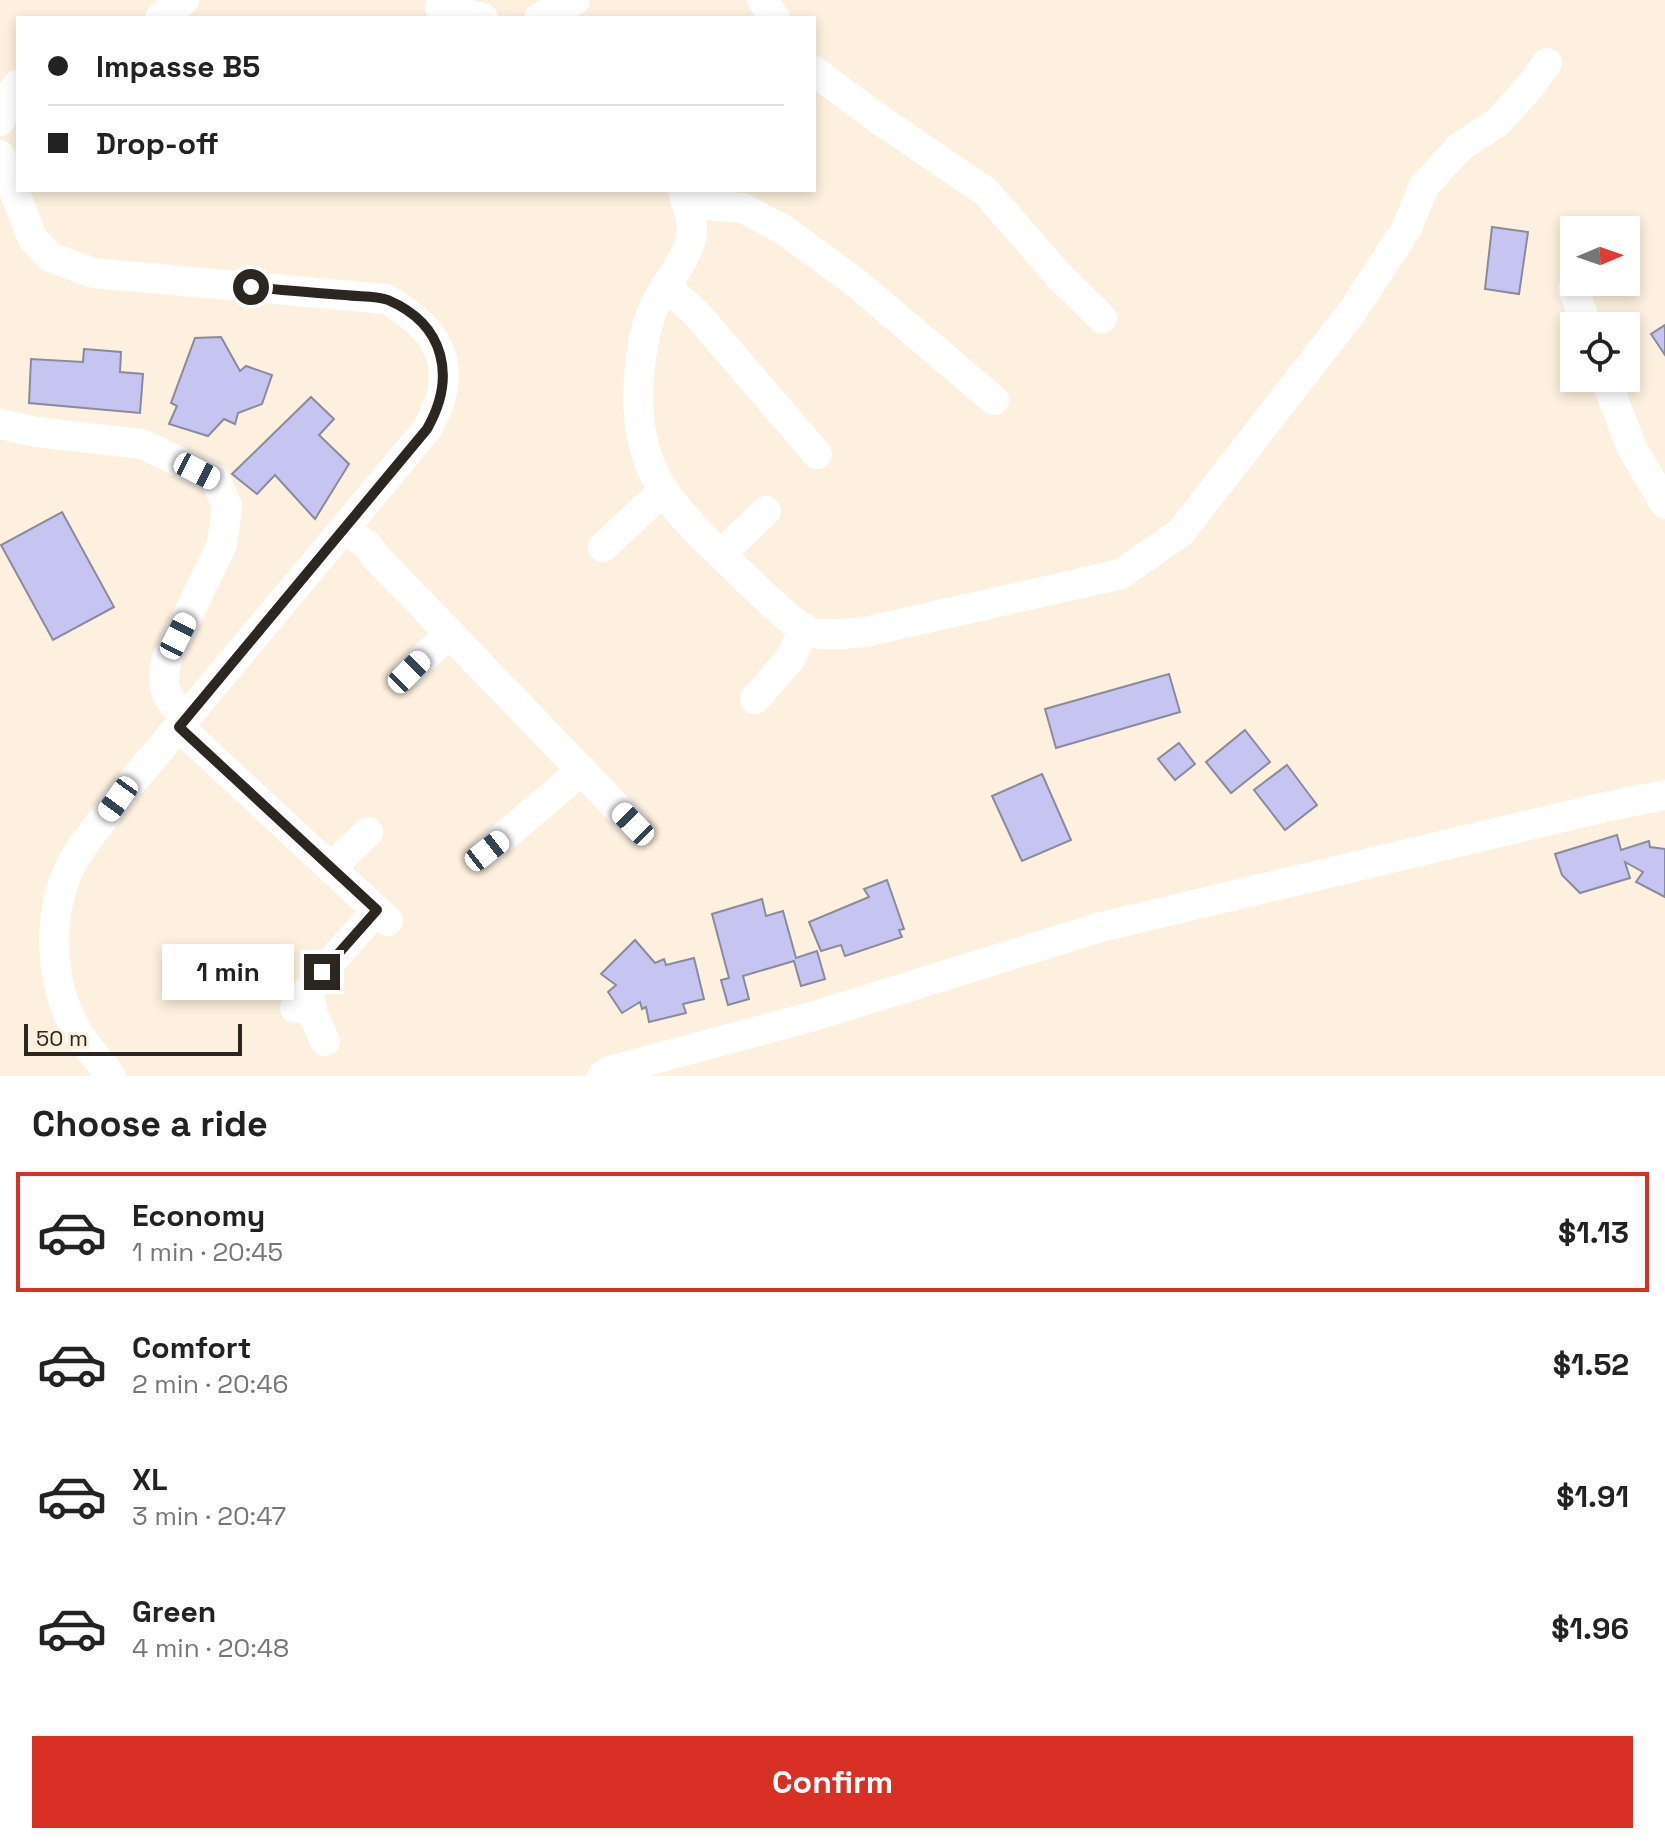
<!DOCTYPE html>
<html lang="en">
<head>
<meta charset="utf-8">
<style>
	body { margin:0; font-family:"Space Grotesk",sans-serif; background:#f6f6f6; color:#222; height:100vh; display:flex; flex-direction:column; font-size:30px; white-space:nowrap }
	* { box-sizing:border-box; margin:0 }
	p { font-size:26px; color:#767676 }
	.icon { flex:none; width:44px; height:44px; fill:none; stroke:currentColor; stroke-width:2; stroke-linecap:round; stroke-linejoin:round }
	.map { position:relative; height:1076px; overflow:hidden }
	.side { display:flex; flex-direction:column; background:#fff; flex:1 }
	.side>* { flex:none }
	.top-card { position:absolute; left:16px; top:16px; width:800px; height:176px; border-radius:0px; box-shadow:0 4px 12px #0003; display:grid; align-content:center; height:176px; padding:0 32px; background:#fff }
	.needle { width:52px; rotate:88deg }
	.fabs { position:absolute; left:1560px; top:216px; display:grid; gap:16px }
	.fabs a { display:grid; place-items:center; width:80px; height:80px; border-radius:0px; background:#fff; box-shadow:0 4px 12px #0003; font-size:40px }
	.scale { position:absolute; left:24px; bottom:20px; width:218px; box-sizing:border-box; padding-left:8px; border:4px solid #2b261f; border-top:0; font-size:22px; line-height:28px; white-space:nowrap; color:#2b261f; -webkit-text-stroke:6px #fdf0de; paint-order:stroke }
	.end { position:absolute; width:36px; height:36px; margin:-18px; border:10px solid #2b261f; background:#fff; box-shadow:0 0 0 4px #fff }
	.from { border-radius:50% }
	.bubble { position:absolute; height:56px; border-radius:0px; background:#fff; box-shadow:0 4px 12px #0003; font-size:26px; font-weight:800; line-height:56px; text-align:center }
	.car { position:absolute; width:24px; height:48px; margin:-24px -12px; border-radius:10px; box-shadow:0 0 6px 2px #0007; background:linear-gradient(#fff 24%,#345 0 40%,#fff 0 76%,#345 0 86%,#fff 0) }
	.top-card b { display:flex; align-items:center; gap:28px; height:76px; font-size:30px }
	.top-card b+b { border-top:2px solid #e0e0e0 }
	.top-card i { width:20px; height:20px; background:#222 }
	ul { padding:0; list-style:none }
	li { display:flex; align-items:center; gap:24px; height:120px; margin:0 16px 12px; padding:0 16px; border:4px solid transparent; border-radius:0px }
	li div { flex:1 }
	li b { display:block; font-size:30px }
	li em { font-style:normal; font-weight:800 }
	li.selected { border-color:#d93025 }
	li>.icon { width:72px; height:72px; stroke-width:1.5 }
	h2 { padding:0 32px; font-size:36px; line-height:96px }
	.button { display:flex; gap:16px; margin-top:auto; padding:16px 32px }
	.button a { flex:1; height:92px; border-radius:0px; background:#d93025; color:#fff; font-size:32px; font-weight:800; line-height:92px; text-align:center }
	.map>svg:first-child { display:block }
	.building { fill:#c6c5f1; stroke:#8a8a9d; stroke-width:2 }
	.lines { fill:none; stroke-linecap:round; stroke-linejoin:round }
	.minor { stroke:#fff; stroke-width:30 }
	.route { stroke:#2b261f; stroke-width:10 }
</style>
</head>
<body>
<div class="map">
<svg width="1665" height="1076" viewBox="0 0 1665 1076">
	<rect width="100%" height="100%" fill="#fdf0de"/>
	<path class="building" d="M 1492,227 L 1528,232 L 1519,294 L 1485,289 Z
		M 1665,325 L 1665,355 L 1651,334 Z
		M 221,337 L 240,371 L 246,366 L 272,375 L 262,404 L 238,413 L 235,424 L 224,419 L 208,436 L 169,424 L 177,406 L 171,403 L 195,338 Z
		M 84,349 L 121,352 L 120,372 L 143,374 L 140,413 L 29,403 L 31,359 L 83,362 Z
		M 311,397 L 334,419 L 319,435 L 349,464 L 315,519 L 275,475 L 257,494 L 232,474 Z
		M 62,512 L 114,607 L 53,640 L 1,545 Z
		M 1169,674 L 1180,712 L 1056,748 L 1045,709 Z
		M 1245,730 L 1270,762 L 1231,793 L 1206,762 Z
		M 1179,743 L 1195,764 L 1175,780 L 1158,759 Z
		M 1287,765 L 1317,805 L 1285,830 L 1254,790 Z
		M 1042,774 L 1071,840 L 1022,861 L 992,796 Z
		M 1617,835 L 1621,850 L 1649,841 L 1650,847 L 1665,849 L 1665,897 L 1636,882 L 1643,872 L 1625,862 L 1630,878 L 1580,893 L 1562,875 L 1555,854 Z
		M 887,880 L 904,929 L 899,930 L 902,937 L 845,956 L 841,945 L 821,951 L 809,922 L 869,897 L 864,889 Z
		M 762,899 L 766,916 L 783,911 L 796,958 L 817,951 L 825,979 L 801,986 L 794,961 L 743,976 L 749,999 L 728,1005 L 721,980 L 729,978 L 712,914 Z
		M 635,940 L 655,963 L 664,959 L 666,965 L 694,958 L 704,999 L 683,1004 L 686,1013 L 649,1022 L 646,1007 L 642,1009 L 640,1002 L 622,1013 L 608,992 L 616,985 L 601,974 Z"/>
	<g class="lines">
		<path class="minor" d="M 762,0 L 775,18
			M 440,8 L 483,18
			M 160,18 L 184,0
			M 539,18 L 575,0
			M 814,71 L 876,117 L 986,192 L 1060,277 L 1102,318
			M 0,121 L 7,100 L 18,84
			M 0,155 L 33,239 L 50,257 L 93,273 L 386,299 C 442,331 461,369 427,429 L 118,799 C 103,820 83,842 71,865 C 47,914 49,978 74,1026 C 83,1044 99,1060 111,1076
			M 683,190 C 686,202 693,219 692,232 C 689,259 665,283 654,307 C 645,327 640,357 639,378 C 633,472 669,504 732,565 C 747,579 794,627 810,632 C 827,637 848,633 865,632 L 1121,574 L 1181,532 L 1351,313 L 1407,228 L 1424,186 L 1460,147 L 1498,122 L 1531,85 L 1547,63
			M 686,203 L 743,208 L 784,230 L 855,282 L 994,400
			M 665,286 L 696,313 L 817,454
			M 1573,288 L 1587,326
			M 1605,378 L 1632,448 L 1665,504
			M 0,424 L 36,432 L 142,444 L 215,479 L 227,506 L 222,545 L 167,658 C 160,688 165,697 186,718
			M 344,528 L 369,547 L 375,556 L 633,824
			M 603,547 L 663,491
			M 721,554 L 766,511
			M 409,672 L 450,633
			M 755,699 L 791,658 L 804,628
			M 179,727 L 388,921
			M 487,851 L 582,770
			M 331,868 L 368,832
			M 308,990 L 313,1015 L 325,1041
			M 295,1008 L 322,972 L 377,910
			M 602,1076 L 613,1070 L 814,1016 L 1101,927 L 1609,806 L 1665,795"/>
	</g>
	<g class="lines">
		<path class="route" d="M 251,287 C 282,290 313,293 345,295 C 358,297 376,295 388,300 C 446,325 456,378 427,429 L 179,727 L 377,910 L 322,972"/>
	</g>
</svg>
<div class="fabs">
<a><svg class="needle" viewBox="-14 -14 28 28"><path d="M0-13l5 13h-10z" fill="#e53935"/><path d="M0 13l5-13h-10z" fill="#767676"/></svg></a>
<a><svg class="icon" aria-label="locate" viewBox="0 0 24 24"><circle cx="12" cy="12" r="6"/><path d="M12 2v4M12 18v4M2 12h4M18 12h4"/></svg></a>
</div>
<div class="scale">50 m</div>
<i class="end from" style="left:251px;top:287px"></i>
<i class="end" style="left:322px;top:972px"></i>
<div class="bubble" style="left:162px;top:944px;width:132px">1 min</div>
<i class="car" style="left:197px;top:471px;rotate:117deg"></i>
<i class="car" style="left:178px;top:636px;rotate:27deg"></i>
<i class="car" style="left:409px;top:672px;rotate:45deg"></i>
<i class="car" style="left:118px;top:799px;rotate:216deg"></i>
<i class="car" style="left:633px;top:824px;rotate:316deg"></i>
<i class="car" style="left:487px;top:851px;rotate:52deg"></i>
<div class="top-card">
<b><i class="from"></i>Impasse B5</b>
<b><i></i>Drop-off</b>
</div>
</div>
<section class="side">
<h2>Choose a ride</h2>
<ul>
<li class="selected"><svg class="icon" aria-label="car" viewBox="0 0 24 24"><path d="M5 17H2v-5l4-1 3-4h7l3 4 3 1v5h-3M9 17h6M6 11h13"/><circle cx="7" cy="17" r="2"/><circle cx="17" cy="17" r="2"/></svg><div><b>Economy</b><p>1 min · 20:45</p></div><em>$1.13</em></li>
<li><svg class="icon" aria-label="car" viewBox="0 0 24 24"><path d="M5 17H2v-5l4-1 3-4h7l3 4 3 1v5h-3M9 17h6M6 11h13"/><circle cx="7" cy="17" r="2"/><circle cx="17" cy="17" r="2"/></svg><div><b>Comfort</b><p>2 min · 20:46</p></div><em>$1.52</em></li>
<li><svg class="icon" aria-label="car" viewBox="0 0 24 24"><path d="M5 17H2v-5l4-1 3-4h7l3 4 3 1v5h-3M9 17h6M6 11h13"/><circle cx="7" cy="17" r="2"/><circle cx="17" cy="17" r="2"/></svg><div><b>XL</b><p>3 min · 20:47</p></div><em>$1.91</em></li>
<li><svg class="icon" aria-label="car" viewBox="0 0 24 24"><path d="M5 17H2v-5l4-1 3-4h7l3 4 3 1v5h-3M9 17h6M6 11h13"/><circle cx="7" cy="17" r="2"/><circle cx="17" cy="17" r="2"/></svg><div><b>Green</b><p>4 min · 20:48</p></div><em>$1.96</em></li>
</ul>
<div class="button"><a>Confirm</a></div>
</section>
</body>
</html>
